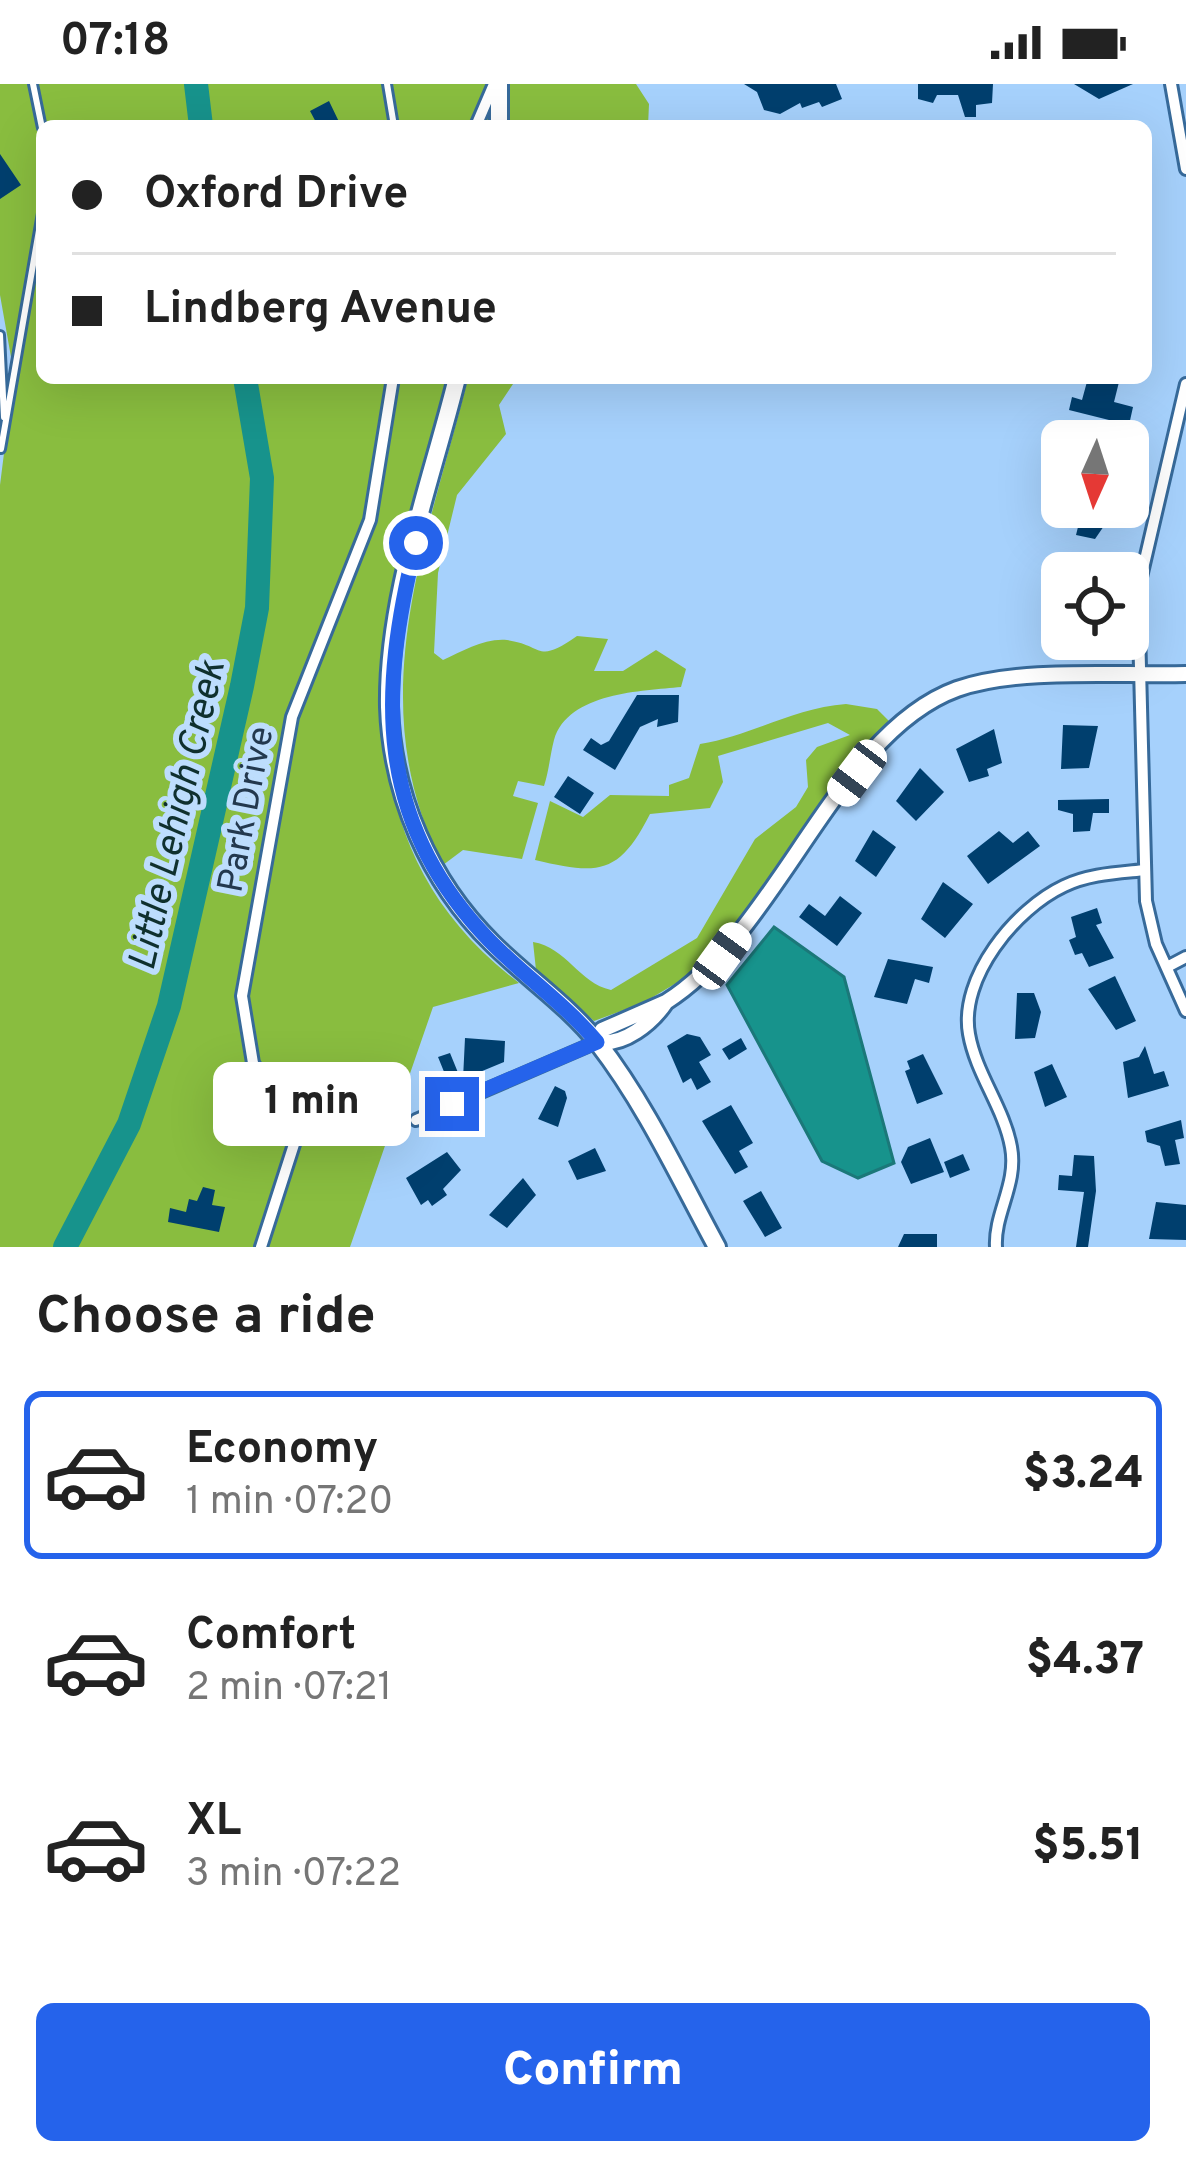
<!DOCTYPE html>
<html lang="en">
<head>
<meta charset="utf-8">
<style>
	body { margin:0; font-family:Overpass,sans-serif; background:#f2f2f2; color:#222; height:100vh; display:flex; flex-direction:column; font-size:45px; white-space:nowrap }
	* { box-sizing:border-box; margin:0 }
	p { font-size:39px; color:#767676 }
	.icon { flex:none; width:66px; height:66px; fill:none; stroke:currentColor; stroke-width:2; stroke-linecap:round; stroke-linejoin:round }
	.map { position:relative; height:1163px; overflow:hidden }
	.drawer { display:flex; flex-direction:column; background:#fff; flex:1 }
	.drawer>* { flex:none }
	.top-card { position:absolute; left:36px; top:36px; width:1116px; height:264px; border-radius:18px; box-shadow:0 12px 48px #0002; display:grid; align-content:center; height:264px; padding:0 36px; background:#fff }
	.needle { width:78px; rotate:183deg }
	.fabs { position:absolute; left:1041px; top:336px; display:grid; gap:24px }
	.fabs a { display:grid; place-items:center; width:108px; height:108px; border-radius:18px; background:#fff; box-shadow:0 12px 48px #0002; font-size:60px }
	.end { position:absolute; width:54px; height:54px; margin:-27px; border:15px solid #2563eb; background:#fff; box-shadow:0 0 0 6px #fff }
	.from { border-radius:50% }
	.bubble { position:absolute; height:84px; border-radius:18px; background:#fff; box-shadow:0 12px 48px #0002; font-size:39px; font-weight:800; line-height:84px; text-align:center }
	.car { position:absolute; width:36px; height:72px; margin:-36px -18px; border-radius:15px; box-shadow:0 0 9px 3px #0007; background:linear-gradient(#fff 24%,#345 0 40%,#fff 0 76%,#345 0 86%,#fff 0) }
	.top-card b { display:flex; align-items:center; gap:42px; height:114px; font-size:45px }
	.top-card b+b { border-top:3px solid #e0e0e0 }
	.top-card i { width:30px; height:30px; background:#222 }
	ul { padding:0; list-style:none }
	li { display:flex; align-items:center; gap:36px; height:168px; margin:0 24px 18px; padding:0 12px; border:6px solid transparent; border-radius:18px }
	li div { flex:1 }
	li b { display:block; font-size:45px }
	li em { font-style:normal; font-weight:800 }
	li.active { border-color:#2563eb }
	li>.icon { width:108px; height:108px; stroke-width:1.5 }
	h2 { padding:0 36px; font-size:54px; line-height:144px }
	.primary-button { display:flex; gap:24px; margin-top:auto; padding:24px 36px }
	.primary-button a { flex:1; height:138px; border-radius:18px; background:#2563eb; color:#fff; font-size:48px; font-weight:800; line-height:138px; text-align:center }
	.status { display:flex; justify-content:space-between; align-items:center; height:84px; padding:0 60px; background:#fff; direction:ltr }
	.status svg { height:33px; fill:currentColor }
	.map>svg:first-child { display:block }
	.green { fill:#89bd3f }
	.water { fill:#17938c; stroke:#1b7879; stroke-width:3 }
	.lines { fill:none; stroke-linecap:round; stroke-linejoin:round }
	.river { stroke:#17938c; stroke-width:24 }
	.building { fill:#003f6e }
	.service-casing { stroke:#376a9a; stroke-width:12 }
	.minor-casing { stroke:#376a9a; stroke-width:16 }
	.tertiary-casing { stroke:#376a9a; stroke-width:20 }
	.secondary-casing { stroke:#376a9a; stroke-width:22 }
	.service { stroke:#fff; stroke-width:6 }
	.minor { stroke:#fff; stroke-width:10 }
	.tertiary { stroke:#fff; stroke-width:14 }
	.secondary { stroke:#fff; stroke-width:16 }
	.route { stroke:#2563eb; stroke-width:15 }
	.labels { text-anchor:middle; stroke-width:12; stroke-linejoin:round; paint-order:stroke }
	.street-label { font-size:36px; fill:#23384e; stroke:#bdddfd }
	.water-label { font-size:39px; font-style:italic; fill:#0f302e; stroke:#bdddfd }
</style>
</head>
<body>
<div class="status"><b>07:18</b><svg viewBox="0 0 49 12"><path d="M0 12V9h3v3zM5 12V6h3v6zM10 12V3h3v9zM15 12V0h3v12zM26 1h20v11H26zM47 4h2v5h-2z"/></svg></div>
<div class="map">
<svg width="1186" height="1163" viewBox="0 0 1186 1163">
	<rect width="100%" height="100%" fill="#a6d1fc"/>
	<path class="green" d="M 0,0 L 490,0 L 491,42 L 42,42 L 42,294 L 446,294 C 395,508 310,739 519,899 L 433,923 L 350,1163 L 0,1163 L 0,401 L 14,290 L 0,211 Z
		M 510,0 L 636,0 L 649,20 L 648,42 L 510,42 Z
		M 468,294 L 517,294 L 499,321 L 506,350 L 457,411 L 438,489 L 434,569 L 443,576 C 463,567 484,554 507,556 C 544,561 536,581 577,552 L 608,555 L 594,587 L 623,587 L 656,566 L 686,585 L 681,603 C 643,607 568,608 554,656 C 550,671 549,687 544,702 L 518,697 L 513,712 L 538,719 L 522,775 L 463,766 L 443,781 C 359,618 427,459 468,294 Z
		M 846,620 L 877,625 L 890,638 L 703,883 L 643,919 L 594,937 L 536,886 L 533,858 C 566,863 579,899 611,906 L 697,854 L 755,755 L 796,723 L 808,703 L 806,676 L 817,663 L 850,651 L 828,639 L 718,672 L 723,698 L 710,724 L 650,730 C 619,791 599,791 535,776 L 550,717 L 583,733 L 610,711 L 669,712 L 669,701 L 689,694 L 700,660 C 751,652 793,624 846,620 Z"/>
	<path class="water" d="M 774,843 L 844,893 L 894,1079 L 858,1094 L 822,1077 L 727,901 Z"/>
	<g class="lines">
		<path class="river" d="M 196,0 L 201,42
			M 65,1163 L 129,1040 L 169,922 L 242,602 L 257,524 L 262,394 L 245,294"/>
	</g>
	<path class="building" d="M 744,0 L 836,0 L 842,15 L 822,23 L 819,18 L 802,24 L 800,19 L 780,30 L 764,26 L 757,8 Z
		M 918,0 L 993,0 L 992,19 L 976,21 L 976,33 L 965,33 L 958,11 L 937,11 L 933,19 L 918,15 Z
		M 1074,0 L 1133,0 L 1099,15 Z
		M 329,17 L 341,42 L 318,42 L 310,27 Z
		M 0,70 L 21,101 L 0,115 Z
		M 1088,294 L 1120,294 L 1114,318 L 1133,323 L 1129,341 L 1069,326 L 1072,313 L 1082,316 Z
		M 1083,423 L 1103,423 L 1106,439 L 1095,455 L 1076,451 Z
		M 1054,486 L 1062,486 L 1062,528 L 1044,524 L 1045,510 L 1052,510 Z
		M 637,611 L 679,611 L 678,638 L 657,643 L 658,635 L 640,643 L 615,686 L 583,666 L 591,654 L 601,661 L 609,657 Z
		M 1063,641 L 1098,642 L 1089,684 L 1061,685 Z
		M 994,645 L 1002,679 L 987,685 L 989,692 L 969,698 L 956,665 Z
		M 920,684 L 944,708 L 916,737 L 896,717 Z
		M 568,692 L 594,709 L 580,730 L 554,713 Z
		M 1109,715 L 1109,729 L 1093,729 L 1090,747 L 1073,748 L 1073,730 L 1058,726 L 1058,716 Z
		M 873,746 L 896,763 L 876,793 L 855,777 Z
		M 999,747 L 1013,759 L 1028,747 L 1040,762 L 988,800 L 967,772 Z
		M 943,798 L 973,820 L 945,854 L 921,835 Z
		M 840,812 L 862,829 L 837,862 L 799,833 L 809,820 L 825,832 Z
		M 1097,824 L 1102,839 L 1096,841 L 1114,874 L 1089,883 L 1082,869 L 1075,871 L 1069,856 L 1076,853 L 1071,833 Z
		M 888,875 L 933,883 L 929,899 L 915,895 L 907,920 L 874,913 Z
		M 1115,892 L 1136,937 L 1116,946 L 1088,905 Z
		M 1017,909 L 1034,909 L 1041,928 L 1035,954 L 1015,955 Z
		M 687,950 L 700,953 L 711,971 L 699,978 L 711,998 L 697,1006 L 691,994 L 683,999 L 667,962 Z
		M 465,954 L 505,957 L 504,978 L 463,995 Z
		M 741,954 L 747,965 L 729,976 L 722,965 Z
		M 1145,962 L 1154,990 L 1164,987 L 1169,1002 L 1128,1014 L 1123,978 L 1139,973 Z
		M 450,969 L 461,996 L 449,1000 L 438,973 Z
		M 923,970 L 943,1010 L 917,1020 L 905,987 L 910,985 L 907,977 Z
		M 1052,980 L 1067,1013 L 1045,1023 L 1034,988 Z
		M 555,1002 L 565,1007 L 567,1014 L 558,1043 L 538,1035 Z
		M 731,1021 L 753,1059 L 739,1067 L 748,1083 L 735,1090 L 702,1037 Z
		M 1181,1036 L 1184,1054 L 1175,1056 L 1180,1080 L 1165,1082 L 1160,1062 L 1147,1058 L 1145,1047 Z
		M 930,1054 L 944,1088 L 911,1100 L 901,1078 L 908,1063 Z
		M 595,1064 L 606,1087 L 577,1096 L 568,1077 Z
		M 447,1068 L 461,1086 L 443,1105 L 447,1111 L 432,1122 L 428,1116 L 421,1121 L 406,1094 Z
		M 963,1070 L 970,1086 L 950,1094 L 944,1078 Z
		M 1074,1071 L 1094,1072 L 1096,1107 L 1088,1163 L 1076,1163 L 1084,1108 L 1058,1106 L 1059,1091 L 1072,1092 Z
		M 523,1094 L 536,1111 L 507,1144 L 489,1131 Z
		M 203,1103 L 215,1106 L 212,1121 L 225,1123 L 219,1148 L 168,1138 L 170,1124 L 186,1128 L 189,1115 L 197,1117 Z
		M 761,1107 L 782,1144 L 765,1153 L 743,1117 Z
		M 1156,1118 L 1186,1121 L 1186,1156 L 1149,1155 Z
		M 904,1150 L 937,1150 L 937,1163 L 898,1163 Z"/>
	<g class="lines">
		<g class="service-casing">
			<path id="service" d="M 33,0 L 42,44
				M 387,0 L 394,42
				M 0,251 L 4,333
				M 1,365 L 42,129"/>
		</g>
		<g class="minor-casing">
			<path id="minor" d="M 1171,0 L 1186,85
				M 476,42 L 494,0
				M 1186,300 L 1138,506 L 1146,817 L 1156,860 L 1186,927
				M 1167,883 L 1186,873
				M 416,1036 L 597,958
				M 261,1163 L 297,1051 L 253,979 L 242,912 L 292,633 L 370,436 L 393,294
				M 996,1163 C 994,1129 1018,1100 1011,1063 C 1004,1024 976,990 969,950 C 959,894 1015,825 1064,802 C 1089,790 1117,789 1145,786"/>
		</g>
		<g class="tertiary-casing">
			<path id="tertiary" d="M 666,918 C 779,847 836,649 957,605 C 1019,583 1119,592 1186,590
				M 666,918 C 652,939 624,962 597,958 L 602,946 Z"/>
		</g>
		<g class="secondary-casing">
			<path id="secondary" d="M 499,42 L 499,0
				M 457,294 C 431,399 387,514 389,623 C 392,711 429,797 492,859 C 526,893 568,921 598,959 C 646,1021 680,1095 717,1163"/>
		</g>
		<use href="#service" class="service"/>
		<use href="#minor" class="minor"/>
		<use href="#tertiary" class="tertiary"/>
		<use href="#secondary" class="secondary"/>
	</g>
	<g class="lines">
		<path class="route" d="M 416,459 C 379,609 374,737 489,856 C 524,892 565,920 597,958 L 452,1020"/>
	</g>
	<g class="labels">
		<g class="street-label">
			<text transform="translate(244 725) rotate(-79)" y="13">Park Drive</text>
		</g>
		<g class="water-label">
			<text transform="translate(175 731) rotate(-77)" y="14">Little Lehigh Creek</text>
		</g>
	</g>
</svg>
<div class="fabs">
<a><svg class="needle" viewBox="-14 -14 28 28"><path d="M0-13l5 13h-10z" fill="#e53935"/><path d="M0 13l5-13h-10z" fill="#767676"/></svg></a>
<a><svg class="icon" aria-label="locate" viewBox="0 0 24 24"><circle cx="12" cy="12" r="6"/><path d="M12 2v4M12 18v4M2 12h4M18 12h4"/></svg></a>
</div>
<i class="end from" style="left:416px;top:459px"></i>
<i class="end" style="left:452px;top:1020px"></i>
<div class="bubble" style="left:213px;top:978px;width:198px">1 min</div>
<i class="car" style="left:857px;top:689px;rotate:217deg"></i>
<i class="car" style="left:722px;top:872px;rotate:36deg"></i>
<div class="top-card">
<b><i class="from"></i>Oxford Drive</b>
<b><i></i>Lindberg Avenue</b>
</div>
</div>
<section class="drawer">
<h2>Choose a ride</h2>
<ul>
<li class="active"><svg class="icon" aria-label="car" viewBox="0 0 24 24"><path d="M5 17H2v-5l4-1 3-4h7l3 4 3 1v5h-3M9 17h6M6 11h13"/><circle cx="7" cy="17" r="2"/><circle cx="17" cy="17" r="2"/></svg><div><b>Economy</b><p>1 min · 07:20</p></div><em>$3.24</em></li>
<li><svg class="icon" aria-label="car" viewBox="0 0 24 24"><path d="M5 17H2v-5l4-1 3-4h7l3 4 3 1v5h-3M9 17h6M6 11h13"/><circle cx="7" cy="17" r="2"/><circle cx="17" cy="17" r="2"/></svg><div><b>Comfort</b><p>2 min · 07:21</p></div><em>$4.37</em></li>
<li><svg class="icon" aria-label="car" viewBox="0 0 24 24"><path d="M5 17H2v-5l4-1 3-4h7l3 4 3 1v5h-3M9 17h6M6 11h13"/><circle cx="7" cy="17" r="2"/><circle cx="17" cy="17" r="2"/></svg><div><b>XL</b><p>3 min · 07:22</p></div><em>$5.51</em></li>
</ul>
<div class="primary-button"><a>Confirm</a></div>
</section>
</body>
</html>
